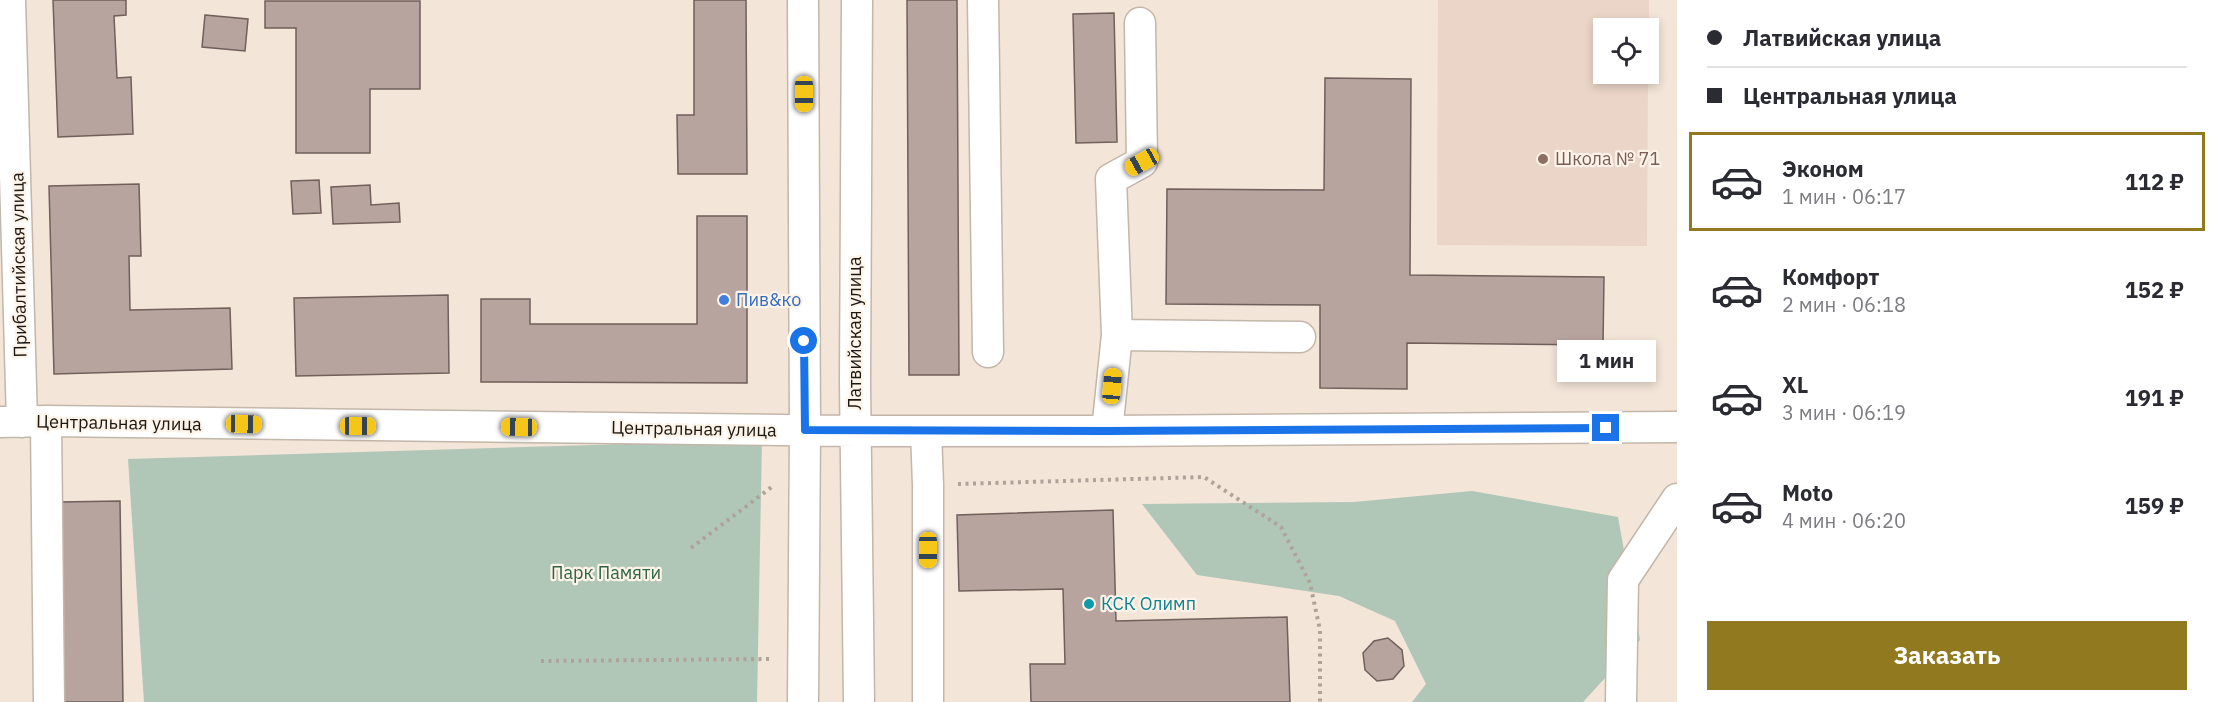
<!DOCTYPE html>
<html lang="ru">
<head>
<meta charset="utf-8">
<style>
	body { margin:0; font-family:"IBM Plex Sans",sans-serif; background:#f7f7f7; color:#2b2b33; height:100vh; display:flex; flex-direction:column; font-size:22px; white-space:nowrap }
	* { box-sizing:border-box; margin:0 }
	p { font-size:20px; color:#7c7c81 }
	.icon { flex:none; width:33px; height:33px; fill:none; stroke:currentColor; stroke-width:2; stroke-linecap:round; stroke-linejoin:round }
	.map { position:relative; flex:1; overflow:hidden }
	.side { display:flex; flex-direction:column; background:#fff; width:540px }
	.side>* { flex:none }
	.top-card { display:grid; align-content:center; height:132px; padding:0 30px; background:#fff }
	.tools { position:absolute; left:1593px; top:18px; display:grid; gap:12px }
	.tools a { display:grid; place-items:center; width:66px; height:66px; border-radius:0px; background:#fff; box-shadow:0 3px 9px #0003; font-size:30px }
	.end { position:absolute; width:27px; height:27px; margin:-14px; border:8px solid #1a73e8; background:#fff; box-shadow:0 0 0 3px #fff }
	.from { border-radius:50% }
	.bubble { position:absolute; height:42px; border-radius:0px; background:#fff; box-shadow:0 3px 9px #0003; font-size:20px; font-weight:700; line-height:42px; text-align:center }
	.car { position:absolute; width:18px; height:36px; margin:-18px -9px; border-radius:8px; box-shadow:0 0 4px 2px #0007; background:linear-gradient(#f5c518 24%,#345 0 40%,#f5c518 0 76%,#345 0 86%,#f5c518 0) }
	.top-card b { display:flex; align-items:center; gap:21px; height:57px; font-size:22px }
	.top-card b+b { border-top:2px solid #e1e1e2 }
	.top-card i { width:15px; height:15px; background:#2b2b33 }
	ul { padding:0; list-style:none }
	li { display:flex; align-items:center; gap:18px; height:99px; margin:0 12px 9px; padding:0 18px; border:3px solid transparent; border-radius:0px }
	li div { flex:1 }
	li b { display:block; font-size:22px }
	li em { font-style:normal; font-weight:700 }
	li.current { border-color:#917920 }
	li>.icon { width:54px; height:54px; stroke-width:1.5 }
	.button { display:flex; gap:12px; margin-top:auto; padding:12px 30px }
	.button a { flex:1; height:69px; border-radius:0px; background:#917920; color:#fff; font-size:24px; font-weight:700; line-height:69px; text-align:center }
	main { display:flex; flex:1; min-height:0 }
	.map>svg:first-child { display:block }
	.education { fill:#ebd5c8 }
	.green { fill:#b0c6b7 }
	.building { fill:#b7a49f; stroke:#705f5a; stroke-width:1.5 }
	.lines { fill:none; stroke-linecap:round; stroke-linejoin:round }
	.minor-casing { stroke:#c3b6aa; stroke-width:33 }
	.path { stroke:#aea399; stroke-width:4; stroke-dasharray:3 4.5; stroke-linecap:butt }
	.minor { stroke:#fff; stroke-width:30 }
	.route { stroke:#1a73e8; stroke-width:8 }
	.education-dot { fill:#8d6e63; stroke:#fef3e8; stroke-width:2 }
	.shop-dot { fill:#3f7fe0; stroke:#fef3e8; stroke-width:2 }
	.culture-dot { fill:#0f9aa8; stroke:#fef3e8; stroke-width:2 }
	.labels { text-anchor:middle; stroke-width:4.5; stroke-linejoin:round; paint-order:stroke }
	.education-label { font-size:18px; fill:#785e54; stroke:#fef3e8; text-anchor:start }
	.street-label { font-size:18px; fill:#1b1712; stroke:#fef3e8 }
	.shop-label { font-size:18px; fill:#366cbe; stroke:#fef3e8; text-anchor:start }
	.park-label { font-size:18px; fill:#2e6445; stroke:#fef3e8 }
	.culture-label { font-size:18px; fill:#0d838f; stroke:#fef3e8; text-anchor:start }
</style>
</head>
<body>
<main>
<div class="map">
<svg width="1677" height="702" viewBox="0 0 1677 702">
	<rect width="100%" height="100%" fill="#f3e5d8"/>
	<path class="education" d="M 1438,0 L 1649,0 L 1649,70 L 1648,28 L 1604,28 L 1604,74 L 1648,74 L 1647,246 L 1437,245 Z"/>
	<path class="green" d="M 762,440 L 757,702 L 144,702 L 128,459 Z
		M 1472,491 L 1618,517 L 1640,640 L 1583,702 L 1412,702 L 1426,684 L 1395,621 L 1339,596 L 1197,575 L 1142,504 L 1354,502 Z"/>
	<path class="building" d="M 53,0 L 126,0 L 126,15 L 114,16 L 117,78 L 131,77 L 133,134 L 58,137 Z
		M 694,0 L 746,0 L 747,174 L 678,174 L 677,115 L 694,115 Z
		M 907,0 L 957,0 L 959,375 L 909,375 Z
		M 265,1 L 420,1 L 420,89 L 370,89 L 370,153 L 296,153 L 296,28 L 265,28 Z
		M 1114,13 L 1117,142 L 1076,143 L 1073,14 Z
		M 205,15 L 248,19 L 245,51 L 202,47 Z
		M 1325,78 L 1411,79 L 1410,275 L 1604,277 L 1603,345 L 1407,343 L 1407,389 L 1320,388 L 1320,305 L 1166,304 L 1167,189 L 1324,190 Z
		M 319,180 L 321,213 L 293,214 L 291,181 Z
		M 139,184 L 141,256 L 129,256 L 130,310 L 230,308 L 232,369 L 54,374 L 49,186 Z
		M 370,185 L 371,205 L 399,203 L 400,222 L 333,224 L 331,187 Z
		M 697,216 L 747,216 L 747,383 L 481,382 L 481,299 L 530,299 L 530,324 L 697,324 Z
		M 448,295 L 449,373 L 296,376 L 294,298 Z
		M 120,501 L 123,702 L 62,702 L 59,502 Z
		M 1113,510 L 1116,621 L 1287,617 L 1290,702 L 1031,702 L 1030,664 L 1065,664 L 1063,589 L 959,591 L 957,515 Z
		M 1388,638 L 1402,650 L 1404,666 L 1393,679 L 1377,681 L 1365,670 L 1363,653 L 1374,641 Z"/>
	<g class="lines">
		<g class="minor-casing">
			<path id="minor" d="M 10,0 L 22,422
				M 857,0 L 855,383 L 859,702
				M 983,0 L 988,352
				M 1117,335 L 1300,337
				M 46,421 L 49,702
				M 0,422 L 46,421 L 856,431 L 1107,431 L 1677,427
				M 926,431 L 928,485 L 928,702
				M 1107,431 L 1117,335 L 1111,179 L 1142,162 L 1140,23
				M 803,702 L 805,430 L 803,0
				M 1621,702 L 1623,580 L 1677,499"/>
		</g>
		<path class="path" d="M 958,484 L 1204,477 L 1281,527 L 1310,583 L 1320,630 L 1320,702
			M 691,548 L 773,486
			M 541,661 L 773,659"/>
		<use href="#minor" class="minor"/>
	</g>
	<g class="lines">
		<path class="route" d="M 804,341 L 805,430 L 1107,431 L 1606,428"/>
	</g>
	<circle class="education-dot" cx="1543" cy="159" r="6"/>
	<circle class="shop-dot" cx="724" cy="300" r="6"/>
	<circle class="culture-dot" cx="1089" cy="604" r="6"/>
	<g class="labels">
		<g class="education-label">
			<text x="1555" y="165">Школа № 71</text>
		</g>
		<g class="street-label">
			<text transform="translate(19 265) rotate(-91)" y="6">Прибалтийская улица</text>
			<text transform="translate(855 333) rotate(-90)" y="6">Латвийская улица</text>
			<text transform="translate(119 423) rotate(1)" y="6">Центральная улица</text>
			<text transform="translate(694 429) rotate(1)" y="6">Центральная улица</text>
		</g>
		<g class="shop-label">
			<text x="736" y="306">Пив&amp;ко</text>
		</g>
		<g class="park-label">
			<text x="606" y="579">Парк Памяти</text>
		</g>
		<g class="culture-label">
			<text x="1101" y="610">КСК Олимп</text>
		</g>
	</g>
</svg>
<div class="tools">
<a><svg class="icon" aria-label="locate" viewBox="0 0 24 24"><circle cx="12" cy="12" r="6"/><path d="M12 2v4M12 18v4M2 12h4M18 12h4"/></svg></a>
</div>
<i class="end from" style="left:804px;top:341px"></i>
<i class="end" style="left:1606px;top:428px"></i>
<div class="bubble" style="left:1557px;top:340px;width:99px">1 мин</div>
<i class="car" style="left:804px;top:94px;rotate:180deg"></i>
<i class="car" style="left:1142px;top:162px;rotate:241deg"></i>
<i class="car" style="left:1112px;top:386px;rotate:5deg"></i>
<i class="car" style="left:244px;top:424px;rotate:91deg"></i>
<i class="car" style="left:358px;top:426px;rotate:90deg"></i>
<i class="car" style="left:519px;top:427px;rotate:271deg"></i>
<i class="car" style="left:928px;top:550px;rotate:180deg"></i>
</div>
<section class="side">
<div class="top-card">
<b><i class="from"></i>Латвийская улица</b>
<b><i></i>Центральная улица</b>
</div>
<ul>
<li class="current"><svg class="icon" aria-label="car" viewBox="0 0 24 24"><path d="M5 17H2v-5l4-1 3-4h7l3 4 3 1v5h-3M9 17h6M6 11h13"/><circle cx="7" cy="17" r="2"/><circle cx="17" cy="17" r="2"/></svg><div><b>Эконом</b><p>1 мин · 06:17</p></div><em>112 ₽</em></li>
<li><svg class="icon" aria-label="car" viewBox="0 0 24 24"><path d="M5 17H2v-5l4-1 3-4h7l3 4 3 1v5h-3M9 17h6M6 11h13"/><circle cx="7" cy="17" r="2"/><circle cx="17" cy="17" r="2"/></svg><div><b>Комфорт</b><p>2 мин · 06:18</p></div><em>152 ₽</em></li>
<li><svg class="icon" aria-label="car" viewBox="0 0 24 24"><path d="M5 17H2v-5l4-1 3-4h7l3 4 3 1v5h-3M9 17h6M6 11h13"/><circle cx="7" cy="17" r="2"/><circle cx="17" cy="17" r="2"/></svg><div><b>XL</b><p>3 мин · 06:19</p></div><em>191 ₽</em></li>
<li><svg class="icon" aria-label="car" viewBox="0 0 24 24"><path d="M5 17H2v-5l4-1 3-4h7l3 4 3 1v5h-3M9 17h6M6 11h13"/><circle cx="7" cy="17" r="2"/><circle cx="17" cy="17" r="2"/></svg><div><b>Moto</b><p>4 мин · 06:20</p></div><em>159 ₽</em></li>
</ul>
<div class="button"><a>Заказать</a></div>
</section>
</main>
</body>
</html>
